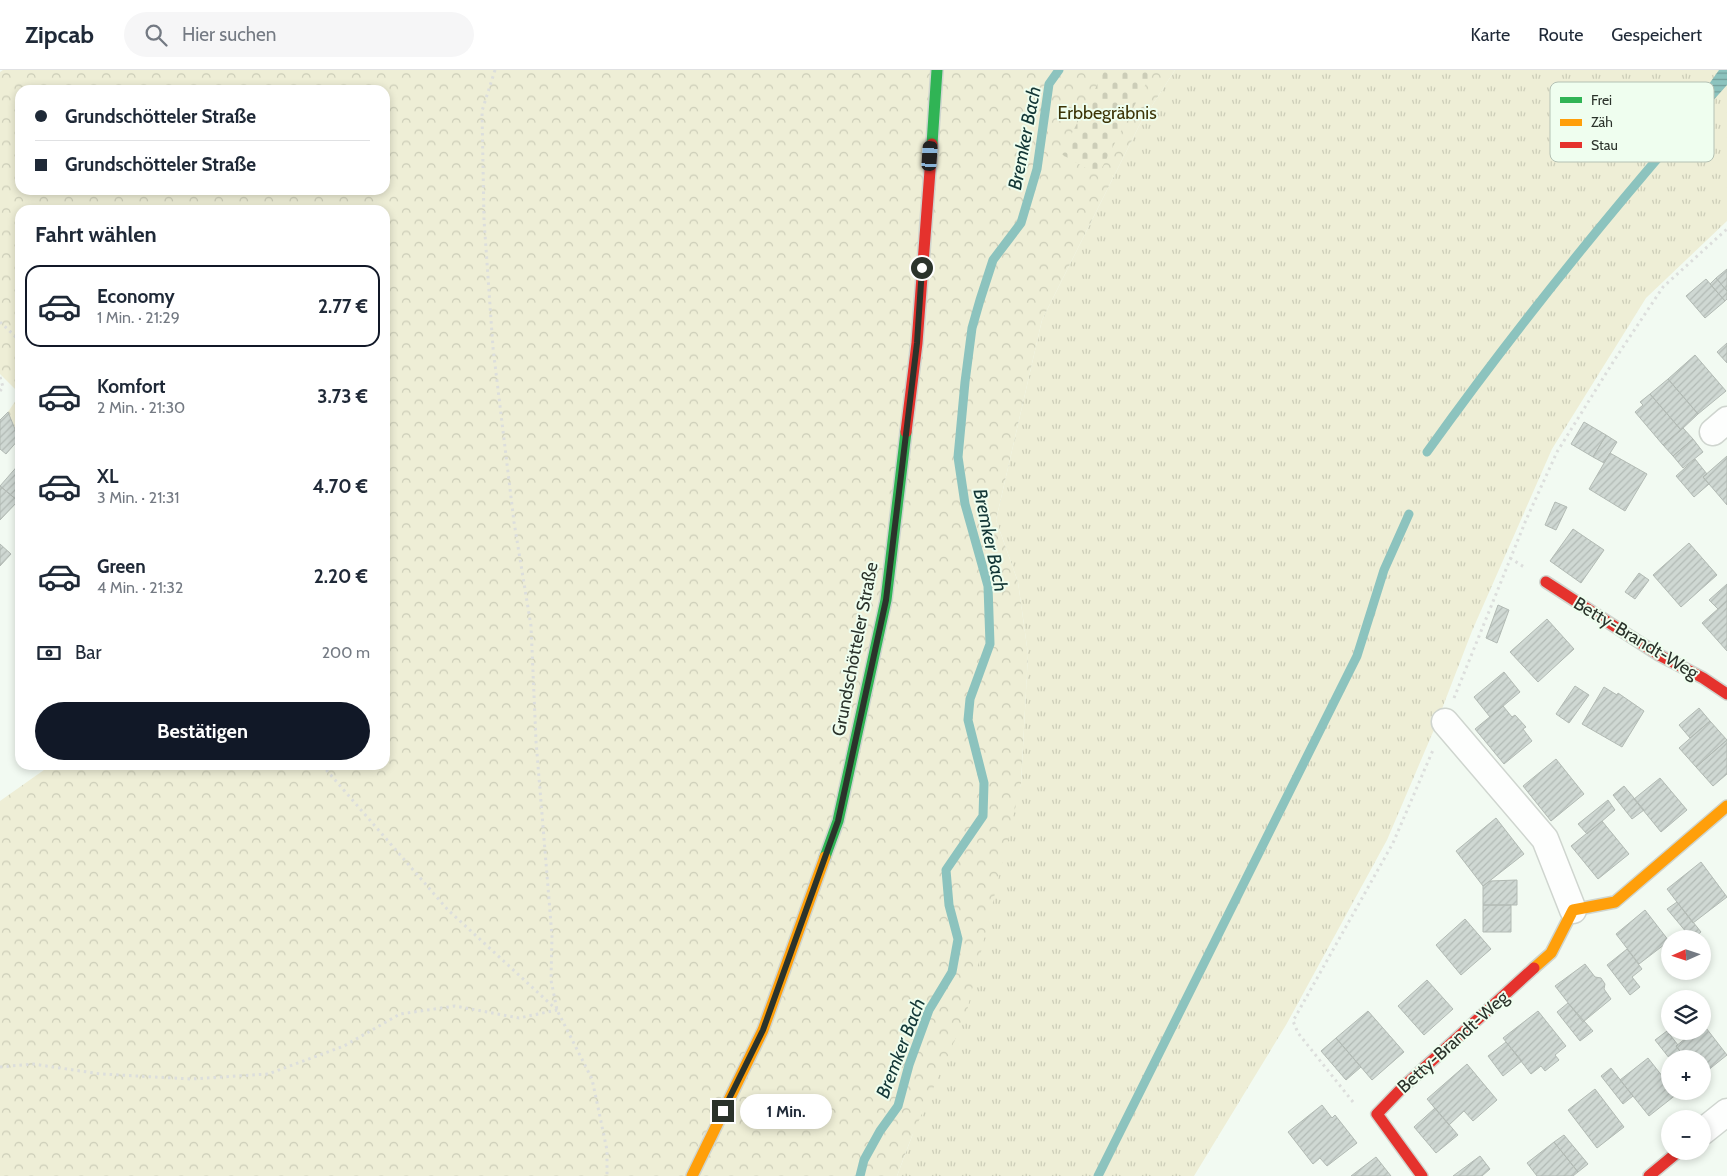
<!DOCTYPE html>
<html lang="de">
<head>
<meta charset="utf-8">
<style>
	body { margin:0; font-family:Cabin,sans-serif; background:#f6f6f7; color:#1f2937; height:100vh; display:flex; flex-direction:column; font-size:19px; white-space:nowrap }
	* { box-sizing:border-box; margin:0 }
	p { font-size:16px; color:#747a83 }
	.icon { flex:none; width:28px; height:28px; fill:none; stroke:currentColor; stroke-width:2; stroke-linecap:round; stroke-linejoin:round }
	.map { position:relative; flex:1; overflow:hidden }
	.sheet { position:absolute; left:15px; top:135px; width:375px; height:565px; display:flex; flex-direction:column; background:#fff; border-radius:15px; box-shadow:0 2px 8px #0003 }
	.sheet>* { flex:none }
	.banner { position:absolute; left:15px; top:15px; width:375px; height:110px; border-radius:15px; box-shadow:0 2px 8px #0003; display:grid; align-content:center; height:110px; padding:0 20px; background:#fff }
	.needle { width:32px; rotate:267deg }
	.controls { position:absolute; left:1661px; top:860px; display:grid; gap:10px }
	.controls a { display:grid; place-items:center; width:50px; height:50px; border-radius:50%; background:#fff; box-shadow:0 2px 8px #0003; font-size:25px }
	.end { position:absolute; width:22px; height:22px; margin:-11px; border:6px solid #2b332b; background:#fff; box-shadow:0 0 0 2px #fff }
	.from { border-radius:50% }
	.bubble { position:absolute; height:35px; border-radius:18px; background:#fff; box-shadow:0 2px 8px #0003; font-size:16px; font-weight:700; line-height:35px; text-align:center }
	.car { position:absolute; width:15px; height:30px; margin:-15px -8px; border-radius:6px; box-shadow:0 0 4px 1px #0007; background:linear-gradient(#222 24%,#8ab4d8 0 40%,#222 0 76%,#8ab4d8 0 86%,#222 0) }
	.banner b { display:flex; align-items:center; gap:18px; height:48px; font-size:19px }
	.banner b+b { border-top:1px solid #e0e1e3 }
	.banner i { width:12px; height:12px; background:#1f2937 }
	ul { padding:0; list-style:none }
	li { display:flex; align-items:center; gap:15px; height:82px; margin:0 10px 8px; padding:0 10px; border:2px solid transparent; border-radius:15px }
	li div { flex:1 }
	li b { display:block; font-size:19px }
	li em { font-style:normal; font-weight:700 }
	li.selected { border-color:#111827 }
	li>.icon { width:45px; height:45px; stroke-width:1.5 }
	h2 { padding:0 20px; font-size:22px; line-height:60px }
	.pay { display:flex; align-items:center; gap:12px; height:55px; padding:0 20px; font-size:19px }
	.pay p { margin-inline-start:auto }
	.cta { display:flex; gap:10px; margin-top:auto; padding:10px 20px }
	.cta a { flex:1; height:58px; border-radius:30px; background:#111827; color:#fff; font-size:20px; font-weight:700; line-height:58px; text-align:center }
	header { display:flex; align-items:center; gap:30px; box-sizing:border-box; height:70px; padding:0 25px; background:#fff; border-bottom:1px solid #e0e1e3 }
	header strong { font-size:24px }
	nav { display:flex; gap:28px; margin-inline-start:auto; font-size:18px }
	.search { width:350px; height:45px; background:#f6f6f7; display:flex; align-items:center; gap:12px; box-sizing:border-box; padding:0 18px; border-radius:28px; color:#747a83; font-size:19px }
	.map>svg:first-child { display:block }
	.grass { fill:url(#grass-tufts) }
	.forest { fill:url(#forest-crowns); fill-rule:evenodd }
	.cemetery { fill:url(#cemetery-stones) }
	.water { fill:url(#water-rules) }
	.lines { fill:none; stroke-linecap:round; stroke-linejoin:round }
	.stream { stroke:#8cc3be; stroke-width:9 }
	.building { fill:url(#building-hatch); stroke:#b2bab4 }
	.street-casing { stroke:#cfd5cf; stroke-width:29 }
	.fast-casing { stroke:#cfd5cf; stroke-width:14 }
	.slow-casing { stroke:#cfd5cf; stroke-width:14 }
	.jam-casing { stroke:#cfd5cf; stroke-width:14 }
	.path { stroke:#dcdedc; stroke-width:3; stroke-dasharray:2.5 4; stroke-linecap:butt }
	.street { stroke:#fdfefd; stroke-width:26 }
	.fast { stroke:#30b455; stroke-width:11 }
	.slow { stroke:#ff9f0a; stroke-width:11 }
	.jam { stroke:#e5322d; stroke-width:11 }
	.route { stroke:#2b332b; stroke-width:6 }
	.labels { text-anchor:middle; stroke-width:4; stroke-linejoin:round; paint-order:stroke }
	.park-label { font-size:18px; fill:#3c3406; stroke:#effeef }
	.street-label { font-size:18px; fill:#2b332b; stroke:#effeef }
	.water-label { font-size:19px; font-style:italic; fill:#133736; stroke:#effeef }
	.key { fill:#effeef; stroke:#b4c1b4; stroke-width:1 }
	.key-label { font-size:14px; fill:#2b332b }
</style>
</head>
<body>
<header>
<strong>Zipcab</strong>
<div class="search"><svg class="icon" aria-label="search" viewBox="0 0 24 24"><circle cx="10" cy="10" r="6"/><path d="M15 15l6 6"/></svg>Hier suchen</div>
<nav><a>Karte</a><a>Route</a><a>Gespeichert</a></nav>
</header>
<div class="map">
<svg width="1727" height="1106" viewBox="0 0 1727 1106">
	<defs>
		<pattern id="grass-tufts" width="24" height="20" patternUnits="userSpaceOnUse" patternTransform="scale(1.25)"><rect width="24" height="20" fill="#eeeed6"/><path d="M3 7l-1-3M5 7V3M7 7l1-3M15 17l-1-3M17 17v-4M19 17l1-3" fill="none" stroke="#cccdb8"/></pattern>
		<pattern id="forest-crowns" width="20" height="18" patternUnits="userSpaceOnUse" patternTransform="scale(1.25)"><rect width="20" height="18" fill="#eeeed6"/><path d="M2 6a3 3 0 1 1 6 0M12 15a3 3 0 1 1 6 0" fill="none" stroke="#cccdb8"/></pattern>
		<pattern id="cemetery-stones" width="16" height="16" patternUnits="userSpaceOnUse" patternTransform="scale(1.25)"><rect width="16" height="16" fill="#eeeed6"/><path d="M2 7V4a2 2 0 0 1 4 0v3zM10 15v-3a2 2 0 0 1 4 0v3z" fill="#cccdb8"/></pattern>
		<pattern id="water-rules" width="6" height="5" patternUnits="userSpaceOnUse" patternTransform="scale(1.25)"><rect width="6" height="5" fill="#8cc3be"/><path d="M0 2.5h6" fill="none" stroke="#739f9b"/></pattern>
		<pattern id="building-hatch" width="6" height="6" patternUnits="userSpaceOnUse" patternTransform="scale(1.25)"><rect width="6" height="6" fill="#cfd8d3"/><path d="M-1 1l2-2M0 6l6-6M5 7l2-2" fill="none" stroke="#b2bab5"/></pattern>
	</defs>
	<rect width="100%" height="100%" fill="#f2faf2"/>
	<path class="grass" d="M 1175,0 L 1727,0 L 1727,151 L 1646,228 L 1552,379 L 1472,561 L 1433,662 L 1387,770 L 1286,955 L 1194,1106 L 897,1106 L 912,1066 L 1021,714 L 1028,584 L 1018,512 L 996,450 L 1042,250 L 1140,54 Z"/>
	<path class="forest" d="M 3,0 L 1175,0 L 1140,54 L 1042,250 L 996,450 L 1018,512 L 1028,584 L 1021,714 L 966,945 L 912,1066 L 897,1106 L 0,1106 L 0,731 L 51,695 L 385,695 L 385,140 L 20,140 L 20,370 L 8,342 L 20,324 L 0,304 L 0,2 ZM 20,20 L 385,20 L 385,120 L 20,120 Z"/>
	<path class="cemetery" d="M 1105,0 L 1152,2 L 1098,105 L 1061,84 Z"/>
	<path class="water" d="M 1719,0 L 1727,0 L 1727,15 L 1677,71 L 1670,74 L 1672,66 Z"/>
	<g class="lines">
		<path class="stream" d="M 1427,382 C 1505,273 1588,169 1676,67
			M 860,1106 L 864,1090 L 880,1061 L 898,1036 L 909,995 L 929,940 L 952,902 L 958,869 L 949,835 L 946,800 L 983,746 L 984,713 L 968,650 L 970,629 L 990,574 L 988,516 L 965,434 L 958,387 L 965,312 L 972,258 L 980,230 L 993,190 L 1021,153 L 1037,99 L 1049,14 L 1059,0
			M 1098,1106 L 1357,586 L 1384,500 L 1409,444"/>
	</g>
	<path class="building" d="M 1727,199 L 1727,221 L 1716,208 Z
		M 1716,208 L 1727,221 L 1727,229 L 1725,231 L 1710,214 Z
		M 1706,209 L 1725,231 L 1705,248 L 1686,226 Z
		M 1727,273 L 1727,293 L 1717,282 Z
		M 1695,285 L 1726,321 L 1698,344 L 1668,309 Z
		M 1668,309 L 1698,344 L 1681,360 L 1650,324 Z
		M 1650,324 L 1681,360 L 1663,375 L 1635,342 L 1643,335 L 1640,332 Z
		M 8,342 L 19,369 L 6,384 L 0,379 L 0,350 Z
		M 1584,352 L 1606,365 L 1593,387 L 1571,374 Z
		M 1683,358 L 1693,369 L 1673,386 L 1663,375 Z
		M 1606,365 L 1617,372 L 1604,393 L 1593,387 Z
		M 1693,369 L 1703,382 L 1683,398 L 1673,386 Z
		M 1610,383 L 1647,404 L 1625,441 L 1589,419 Z
		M 1727,386 L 1727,435 L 1703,407 Z
		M 1695,389 L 1707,404 L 1703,407 L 1709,414 L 1694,427 L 1676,406 Z
		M 20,393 L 20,430 L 18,431 L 0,416 Z
		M 0,416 L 18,431 L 0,450 Z
		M 1555,432 L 1567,437 L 1556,460 L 1545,455 Z
		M 1573,459 L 1604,480 L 1581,513 L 1550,491 Z
		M 1689,473 L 1717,505 L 1681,537 L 1653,505 Z
		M 0,474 L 11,484 L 0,496 Z
		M 1639,503 L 1649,510 L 1635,529 L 1625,522 Z
		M 1727,514 L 1727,531 L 1718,539 L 1709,530 Z
		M 1727,531 L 1727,581 L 1702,553 Z
		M 1498,535 L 1509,540 L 1497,573 L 1486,568 Z
		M 1547,549 L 1574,579 L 1538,612 L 1510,582 Z
		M 1504,602 L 1520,622 L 1490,647 L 1474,627 Z
		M 1575,616 L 1589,625 L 1569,653 L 1556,644 Z
		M 1604,617 L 1617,625 L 1618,623 L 1644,641 L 1622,677 L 1582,654 Z
		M 1503,636 L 1512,647 L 1515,645 L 1526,657 L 1523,659 L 1532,671 L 1504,694 L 1475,659 Z
		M 1699,638 L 1710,651 L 1690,668 L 1679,655 Z
		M 1710,651 L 1727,670 L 1696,697 L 1679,678 Z
		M 1727,670 L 1727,704 L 1713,716 L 1696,697 Z
		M 1556,689 L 1584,724 L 1551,751 L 1523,716 Z
		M 1660,708 L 1687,740 L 1661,762 L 1634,729 Z
		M 1624,716 L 1644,740 L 1632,749 L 1613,725 Z
		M 1608,730 L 1615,740 L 1587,764 L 1578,754 Z
		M 1496,748 L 1524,784 L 1483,816 L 1456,781 Z
		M 1602,751 L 1629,784 L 1598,809 L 1571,776 Z
		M 1701,792 L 1727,827 L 1693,853 L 1667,819 Z
		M 1517,810 L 1517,835 L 1483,835 L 1483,816 L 1490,811 Z
		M 1677,832 L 1701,862 L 1692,869 L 1667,839 Z
		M 1483,835 L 1511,835 L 1511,862 L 1483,862 Z
		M 1645,840 L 1669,871 L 1639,894 L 1616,864 Z
		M 1465,849 L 1491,879 L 1461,905 L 1436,875 Z
		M 1627,879 L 1642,899 L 1632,907 L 1640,917 L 1630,925 L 1607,895 Z
		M 1585,894 L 1595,907 L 1601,908 L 1605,914 L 1604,919 L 1611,929 L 1583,952 L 1555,916 Z
		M 1427,910 L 1453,939 L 1424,965 L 1398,936 Z
		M 1568,933 L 1593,961 L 1580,971 L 1557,942 Z
		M 1368,941 L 1404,982 L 1372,1010 L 1336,968 Z
		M 1538,941 L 1566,976 L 1555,985 L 1559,990 L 1545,1001 L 1541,996 L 1531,1004 L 1503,968 Z
		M 1703,954 L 1727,985 L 1702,1005 L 1702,989 L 1686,989 L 1676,976 L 1695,961 L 1702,961 Z
		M 1667,961 L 1678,975 L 1676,976 L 1686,989 L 1670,989 L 1655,970 Z
		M 1336,968 L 1361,997 L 1346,1010 L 1321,981 Z
		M 1506,972 L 1522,991 L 1503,1006 L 1488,986 Z
		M 1648,988 L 1670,1016 L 1670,1021 L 1674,1021 L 1677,1024 L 1649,1046 L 1620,1010 Z
		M 1467,994 L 1497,1030 L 1473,1051 L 1464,1041 L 1449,1055 L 1427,1029 Z
		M 1611,998 L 1633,1026 L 1623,1034 L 1601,1006 Z
		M 1595,1019 L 1624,1057 L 1597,1078 L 1568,1040 Z
		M 1322,1035 L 1332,1048 L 1335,1045 L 1357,1073 L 1327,1096 L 1320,1088 L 1313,1094 L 1288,1062 Z
		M 1435,1038 L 1458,1065 L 1436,1083 L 1414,1057 Z
		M 1564,1065 L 1588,1094 L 1578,1102 L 1554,1072 Z
		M 1554,1072 L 1578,1102 L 1573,1106 L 1537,1106 L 1527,1093 Z
		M 1480,1086 L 1490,1099 L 1482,1106 L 1453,1106 Z
		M 1376,1087 L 1391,1106 L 1351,1106 Z"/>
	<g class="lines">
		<g class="street-casing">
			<path id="street" d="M 1713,362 L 1727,350
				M 1445,652 L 1545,769 L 1573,840
				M 1702,1062 L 1727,1042"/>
		</g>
		<g class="fast-casing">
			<path id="fast" d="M 932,74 L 937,0
				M 825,787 L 838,751 L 886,530 L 906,362"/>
		</g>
		<g class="slow-casing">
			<path id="slow" d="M 1534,898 L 1551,883 L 1573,840 L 1615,832 L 1727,736
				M 692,1106 L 763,960 L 825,787"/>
		</g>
		<g class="jam-casing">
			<path id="jam" d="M 906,362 L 917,273 L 932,74
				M 1546,512 L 1659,585 L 1703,608 L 1727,624
				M 1422,1106 L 1377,1044 L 1402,1018 L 1534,898
				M 1649,1106 L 1679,1081"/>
		</g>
		<path class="path" d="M 495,0 L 482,41 L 484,150 L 493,278 L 514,452 L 531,556 L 536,671 L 552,866 L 551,910 L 557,940 L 592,1009 L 607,1080 L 607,1106
			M 0,252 L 18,269 L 20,276
			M 0,307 L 3,317 L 0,321
			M 1510,488 L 1524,497
			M 1454,628 L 1526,450 L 1557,382 L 1615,289 L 1663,217 L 1727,159
			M 322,695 L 448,840 L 557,940
			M 0,997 L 33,994 L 101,1004 L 191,1009 L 268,1004 L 344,976 L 400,944 L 455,936 L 519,948 L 557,940
			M 1353,1032 L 1298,963 L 1293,951 L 1393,773 L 1433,680"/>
		<use href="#street" class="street"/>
		<use href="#fast" class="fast"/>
		<use href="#slow" class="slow"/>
		<use href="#jam" class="jam"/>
	</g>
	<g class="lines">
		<path class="route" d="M 723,1041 L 763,960 L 838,751 L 886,530 L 917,273 L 922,198"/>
	</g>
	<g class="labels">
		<g class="park-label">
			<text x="1107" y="49">Erbbegräbnis</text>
		</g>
		<g class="street-label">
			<text transform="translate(1636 568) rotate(31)" y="6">Betty-Brandt-Weg</text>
			<text transform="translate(855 579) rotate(-79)" y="6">Grundschötteler Straße</text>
			<text transform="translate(1453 972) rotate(-42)" y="6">Betty-Brandt-Weg</text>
		</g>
		<g class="water-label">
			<text transform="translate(1024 68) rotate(-79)" y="7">Bremker Bach</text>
			<text transform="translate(991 470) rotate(78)" y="7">Bremker Bach</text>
			<text transform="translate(900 978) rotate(-69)" y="7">Bremker Bach</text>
		</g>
	</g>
	<rect x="1550" y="12" width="164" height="80" rx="8" class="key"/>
	<rect x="1560" y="27" width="22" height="6" fill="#30b455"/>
	<rect x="1560" y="49" width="22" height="7" fill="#ff9f0a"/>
	<rect x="1560" y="72" width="22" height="6" fill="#e5322d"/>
	<g class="key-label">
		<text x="1591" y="35">Frei</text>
		<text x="1591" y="57">Zäh</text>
		<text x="1591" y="80">Stau</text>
	</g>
</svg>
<div class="controls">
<a><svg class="needle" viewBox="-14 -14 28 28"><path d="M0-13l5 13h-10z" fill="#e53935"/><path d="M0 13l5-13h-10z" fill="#747a83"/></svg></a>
<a><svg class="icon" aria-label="layers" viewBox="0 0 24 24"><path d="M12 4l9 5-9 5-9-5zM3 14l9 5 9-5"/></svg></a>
<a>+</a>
<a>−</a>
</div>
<i class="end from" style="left:922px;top:198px"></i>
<i class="end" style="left:723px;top:1041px"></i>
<div class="bubble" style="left:740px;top:1024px;width:92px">1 Min.</div>
<i class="car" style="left:930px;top:86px;rotate:4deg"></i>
<div class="banner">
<b><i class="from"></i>Grundschötteler Straße</b>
<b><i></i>Grundschötteler Straße</b>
</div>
<section class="sheet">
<h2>Fahrt wählen</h2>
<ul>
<li class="selected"><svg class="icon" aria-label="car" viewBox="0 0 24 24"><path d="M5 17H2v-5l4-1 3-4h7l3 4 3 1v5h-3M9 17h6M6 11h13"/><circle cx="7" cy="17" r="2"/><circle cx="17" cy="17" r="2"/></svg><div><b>Economy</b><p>1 Min. · 21:29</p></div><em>2.77 €</em></li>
<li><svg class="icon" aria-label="car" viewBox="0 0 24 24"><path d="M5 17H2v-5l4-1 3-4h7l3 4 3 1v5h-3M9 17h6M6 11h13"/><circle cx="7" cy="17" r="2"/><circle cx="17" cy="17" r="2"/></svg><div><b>Komfort</b><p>2 Min. · 21:30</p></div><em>3.73 €</em></li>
<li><svg class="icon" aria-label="car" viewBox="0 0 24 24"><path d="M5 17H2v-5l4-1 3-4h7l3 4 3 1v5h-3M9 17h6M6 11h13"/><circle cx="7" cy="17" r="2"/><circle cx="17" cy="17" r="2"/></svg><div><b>XL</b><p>3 Min. · 21:31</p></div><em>4.70 €</em></li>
<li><svg class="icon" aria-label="car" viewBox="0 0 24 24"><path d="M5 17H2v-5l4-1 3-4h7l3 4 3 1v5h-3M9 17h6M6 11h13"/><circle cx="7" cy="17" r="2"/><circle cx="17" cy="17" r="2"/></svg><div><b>Green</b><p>4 Min. · 21:32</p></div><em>2.20 €</em></li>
</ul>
<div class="pay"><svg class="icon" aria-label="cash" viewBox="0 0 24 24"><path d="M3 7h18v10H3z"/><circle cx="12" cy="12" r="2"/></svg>Bar<p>200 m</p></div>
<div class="cta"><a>Bestätigen</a></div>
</section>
</div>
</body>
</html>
